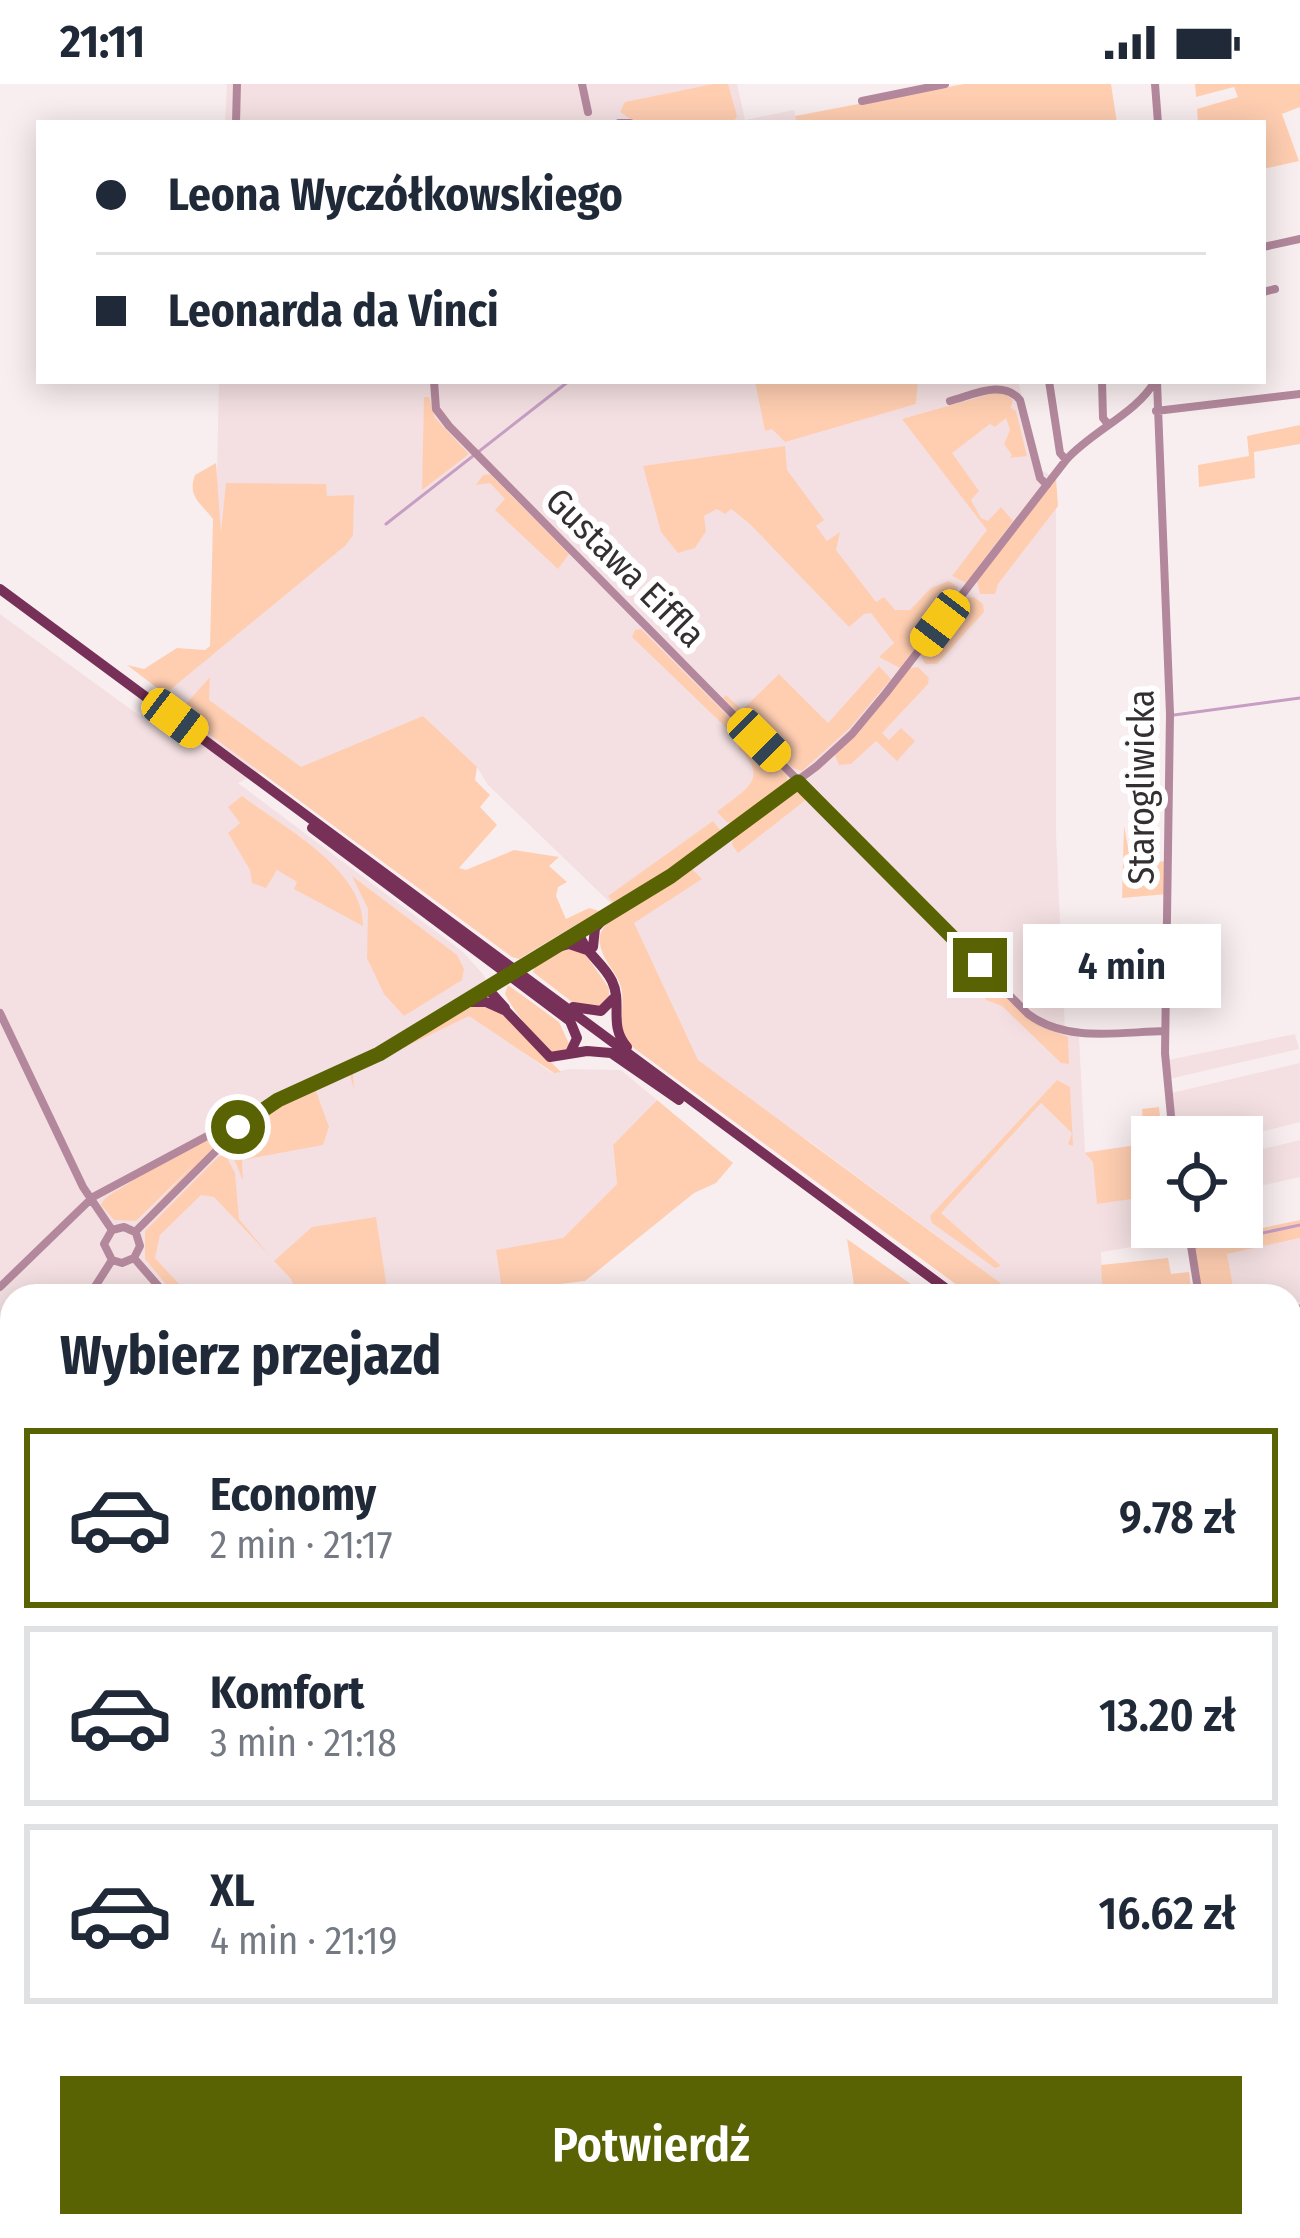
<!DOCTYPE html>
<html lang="pl">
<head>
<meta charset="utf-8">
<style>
	body { margin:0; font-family:"Fira Sans Condensed",sans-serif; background:#f6f6f7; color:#1f2937; height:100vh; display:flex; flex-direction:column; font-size:45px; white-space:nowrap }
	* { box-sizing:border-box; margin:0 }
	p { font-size:39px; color:#747a83 }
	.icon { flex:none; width:66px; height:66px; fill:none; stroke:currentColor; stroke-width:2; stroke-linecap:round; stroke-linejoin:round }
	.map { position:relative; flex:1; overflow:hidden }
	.drawer { position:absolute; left:0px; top:1200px; width:1302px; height:954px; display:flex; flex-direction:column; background:#fff; border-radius:36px 36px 0 0; box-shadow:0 6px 30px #0003 }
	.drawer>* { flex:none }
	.guide { position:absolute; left:36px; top:36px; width:1230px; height:264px; border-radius:0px; box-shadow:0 6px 30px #0003; display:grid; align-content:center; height:264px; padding:0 60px; background:#fff }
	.controls { position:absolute; left:1131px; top:1032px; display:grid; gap:24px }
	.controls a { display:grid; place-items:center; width:132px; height:132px; border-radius:0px; background:#fff; box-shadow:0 6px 30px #0003; font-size:60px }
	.end { position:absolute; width:54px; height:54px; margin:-27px; border:15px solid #596303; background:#fff; box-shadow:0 0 0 6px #fff }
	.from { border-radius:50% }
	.bubble { position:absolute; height:84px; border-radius:0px; background:#fff; box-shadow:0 6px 30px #0003; font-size:39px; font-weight:600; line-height:84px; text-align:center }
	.car { position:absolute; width:36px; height:72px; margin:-36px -18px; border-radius:15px; box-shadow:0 0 9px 3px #0007; background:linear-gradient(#f5c518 24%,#345 0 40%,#f5c518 0 76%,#345 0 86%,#f5c518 0) }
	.guide b { display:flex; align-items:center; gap:42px; height:114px; font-size:45px }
	.guide b+b { border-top:3px solid #e0e1e3 }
	.guide i { width:30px; height:30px; background:#1f2937 }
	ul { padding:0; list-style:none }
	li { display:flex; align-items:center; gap:36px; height:180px; margin:0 24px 18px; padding:0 36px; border:6px solid #e0e1e3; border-radius:0px }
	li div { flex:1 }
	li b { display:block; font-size:45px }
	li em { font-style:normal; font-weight:600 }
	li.selected { border-color:#596303 }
	li>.icon { width:108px; height:108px; stroke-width:1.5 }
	h2 { padding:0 60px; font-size:54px; line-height:144px }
	.action { display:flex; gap:24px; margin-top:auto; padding:24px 60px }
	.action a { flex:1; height:138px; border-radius:0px; background:#596303; color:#fff; font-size:48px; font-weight:600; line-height:138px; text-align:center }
	.status { display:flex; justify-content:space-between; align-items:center; height:84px; padding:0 60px; background:#fff; direction:ltr }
	.status svg { height:33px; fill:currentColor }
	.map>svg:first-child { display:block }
	.built { fill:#f4e0e2 }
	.green { fill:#ffceb1 }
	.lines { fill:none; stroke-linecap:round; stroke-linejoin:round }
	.stream { stroke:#c69ec4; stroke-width:3 }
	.minor { stroke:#b3889c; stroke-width:8 }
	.major { stroke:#773057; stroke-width:10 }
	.route { stroke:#596303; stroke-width:15 }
	.labels { text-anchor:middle; stroke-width:12; stroke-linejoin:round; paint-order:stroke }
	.street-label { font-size:36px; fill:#342f30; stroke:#fff }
</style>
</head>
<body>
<div class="status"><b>21:11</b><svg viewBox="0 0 49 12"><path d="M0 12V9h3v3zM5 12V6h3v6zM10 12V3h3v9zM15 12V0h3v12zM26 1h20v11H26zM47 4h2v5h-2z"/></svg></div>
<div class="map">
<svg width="1300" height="2154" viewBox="0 0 1300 2154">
	<rect width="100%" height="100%" fill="#f9eeef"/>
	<path class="built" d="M 227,0 L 737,0 L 745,36 L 794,26 L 797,39 L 225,39 Z
		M 219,297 L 802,297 L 805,350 L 916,320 L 918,297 L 1018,297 L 1041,386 L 1056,394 L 1056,749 L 1065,947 L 1079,953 L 1085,1068 L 1152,1059 L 1152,1143 L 1181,1143 L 1182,1155 L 1101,1168 L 1103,1212 L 1018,1212 L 809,1057 L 701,991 L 627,835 L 488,701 L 477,683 L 301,683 L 261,688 L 238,699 L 462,867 L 483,890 L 486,896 L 461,912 L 478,936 L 552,989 L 569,985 L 621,986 L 657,1016 L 613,1061 L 617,1100 L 563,1154 L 497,1167 L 503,1212 L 12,1212 L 12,1549 L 0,1542 L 0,530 L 140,632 L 213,562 Z
		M 1295,950 L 1299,965 L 1169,995 L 1168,976 Z
		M 1300,979 L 1300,1038 L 1242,1053 L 1176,1053 L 1167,1010 Z
		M 1300,1056 L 1300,1093 L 1242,1106 L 1242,1070 Z
		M 1300,1154 L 1300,1218 L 1290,1221 L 1290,1212 L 1235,1212 L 1227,1170 Z"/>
	<path class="green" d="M 713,0 L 728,0 L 737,32 L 733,39 L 636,39 L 620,28 L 625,18 Z
		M 964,0 L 1111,0 L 1117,39 L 797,39 L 795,32 Z
		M 1195,0 L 1300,0 L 1300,23 L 1282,30 L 1299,77 L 1263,85 L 1263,39 L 1198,39 L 1197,25 L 1238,13 L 1234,3 L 1196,13 Z
		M 755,297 L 918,297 L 916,320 L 785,358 L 772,345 L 765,347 Z
		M 994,309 L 1003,309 L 1013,316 L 1011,324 L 1016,327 L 1027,372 L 1010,374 L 1012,371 L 1004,360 L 1010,346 L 1006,334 L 995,343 L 990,340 L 952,369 L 979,407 L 971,416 L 981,434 L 988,437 L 1001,423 L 1013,437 L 966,499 L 952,492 L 987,446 L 902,335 Z
		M 424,313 L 429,313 L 435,334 L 469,370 L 422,406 Z
		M 1300,341 L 1300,360 L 1254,368 L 1255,394 L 1199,403 L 1198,381 L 1249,372 L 1247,352 Z
		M 785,362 L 787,386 L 824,436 L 816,442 L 827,457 L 840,448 L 836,466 L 876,518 L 884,513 L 895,526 L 910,526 L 931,504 L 949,497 L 957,503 L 958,509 L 900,584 L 879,573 L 894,559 L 871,529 L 864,530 L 849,543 L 750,440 L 731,425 L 725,430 L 717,425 L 704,432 L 706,447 L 695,464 L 678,469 L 661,448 L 643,382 Z
		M 216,379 L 221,448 L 226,399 L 326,400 L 327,412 L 354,411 L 353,451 L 346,461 L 165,610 L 127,581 L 144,585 L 177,564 L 205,566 L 210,562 L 213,435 C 201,419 187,413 195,391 Z
		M 490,390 L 569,470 L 558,485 L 495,426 L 505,415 L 490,399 L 476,401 L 483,391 Z
		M 1056,394 L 1058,422 L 998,500 L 995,510 L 980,510 L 977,497 Z
		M 974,513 L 983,520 L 984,528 L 937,580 L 925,580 L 920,570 L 964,514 Z
		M 641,545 L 787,691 L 787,699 L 735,740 L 727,738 L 717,728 C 742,707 772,696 739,665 L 738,655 L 632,553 L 635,546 Z
		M 879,582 L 891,595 L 850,644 L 802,687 L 793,684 L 723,614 L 726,611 L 742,626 L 779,590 L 828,639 Z
		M 918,583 L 929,594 L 928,600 L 882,649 L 889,656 L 901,644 L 915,657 L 897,677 L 876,657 L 851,680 L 839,681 L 835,671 L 910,584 Z
		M 210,593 L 209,616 L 301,683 L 423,632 L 477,683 L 475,696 L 490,711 L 480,723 L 497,741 L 459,784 L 466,786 L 514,766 L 559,773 L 549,782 L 567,798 L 558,803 L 556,812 L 566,835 L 589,824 L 599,827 L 519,875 L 512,873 L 179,628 Z
		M 799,707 L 808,714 L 738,769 L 732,761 C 736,739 779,712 799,707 Z
		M 242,712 C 284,744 364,785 363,842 L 294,805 L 297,798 L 277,786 L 266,804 L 252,799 L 250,786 L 228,749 L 240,739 L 228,723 Z
		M 713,737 L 722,749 L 618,818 L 614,820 L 608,812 Z
		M 1124,742 L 1130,774 L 1147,780 L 1164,777 L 1167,810 L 1122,814 Z
		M 691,784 L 702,795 L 634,839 L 698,976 L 1018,1212 L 972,1212 L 627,959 C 616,941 626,922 621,903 C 617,888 602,876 600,860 C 594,828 670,804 691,784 Z
		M 352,792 L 457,871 L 464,885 L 462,896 L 404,932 L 384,910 L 367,874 L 368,825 Z
		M 568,864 L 583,867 L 609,904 L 609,914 L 599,923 L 572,918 L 533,888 L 535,881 Z
		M 988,900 L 998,903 L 1039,942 L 1068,953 L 1069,980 L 1061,979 L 1002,922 L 986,916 L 983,908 Z
		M 508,901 L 559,938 L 571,964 L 551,969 C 537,956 514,928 505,910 Z
		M 470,921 L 494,922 L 561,988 L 554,989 L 469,932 L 360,985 Z
		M 350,989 L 353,990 L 354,1006 L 350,991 L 316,1007 L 329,1043 L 323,1061 L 242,1076 L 243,1097 L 228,1060 L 253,1035 Z
		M 1057,996 L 1070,1003 L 1073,1062 L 1068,1060 L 1072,1049 L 1041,1019 L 941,1129 L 1001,1182 L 995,1184 L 932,1139 L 930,1132 Z
		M 657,1016 L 733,1079 L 716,1099 L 694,1109 L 585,1197 L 517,1205 L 517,1212 L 503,1212 L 496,1166 L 563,1154 L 617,1100 L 613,1061 Z
		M 1159,1023 L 1162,1053 L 1152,1053 L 1152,1112 L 1097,1120 L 1093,1078 L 1085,1069 L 1137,1061 L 1136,1042 L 1143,1041 L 1142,1025 Z
		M 220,1035 L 229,1039 L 228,1049 L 139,1139 L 196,1078 L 136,1137 L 114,1136 L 101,1121 C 106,1108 128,1104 138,1091 L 213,1051 L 209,1043 Z
		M 219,1072 L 226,1072 L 235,1089 L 239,1135 L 270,1172 L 214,1113 L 201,1111 L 160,1151 L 155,1174 L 190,1212 L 176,1212 L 145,1175 L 145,1147 Z
		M 376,1133 L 388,1211 L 299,1212 L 291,1195 L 274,1177 L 312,1143 Z
		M 1300,1136 L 1300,1154 L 1227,1170 L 1235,1212 L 1199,1212 L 1191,1159 Z
		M 847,1155 L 918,1205 L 927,1212 L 867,1212 L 854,1201 Z
		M 1168,1174 L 1171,1190 L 1189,1188 L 1192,1212 L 1103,1212 L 1101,1181 Z
		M 0,1579 L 12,1586 L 12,2142 L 315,2142 L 338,2153 L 321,2142 L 576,2142 L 571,2154 L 0,2154 Z"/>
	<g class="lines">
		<path class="stream" d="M 386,440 L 569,297
			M 1174,631 L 1300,614
			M 1196,1163 L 1300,1141
			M 1290,1224 L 1300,1222
			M 1290,1303 L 1300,1299
			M 0,1858 L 12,1869
			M 0,1892 L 12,1894
			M 184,2142 L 225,2154"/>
		<path class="minor" d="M 582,0 L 588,28
			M 1155,0 L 1158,39
			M 862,17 L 945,0
			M 236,39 L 237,0
			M 619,39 L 630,39
			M 1263,163 L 1300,155
			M 1263,208 L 1275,205
			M 434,297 L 436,325 L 449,342 L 1028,930 C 1067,959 1119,948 1165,947
			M 1049,297 L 1060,369 L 1066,376
			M 1102,297 L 1103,334 L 1107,339
			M 1157,298 L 1170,630 L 1165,969 L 1173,1053
			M 950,317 C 973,311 1003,295 1020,316 L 1040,394 L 1047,401
			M 1156,327 L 1300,310
			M 0,929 L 83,1103 L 112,1146
			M 1188,1143 L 1199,1212
			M 112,1146 L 104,1160 L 112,1176
			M 112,1146 L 124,1143 L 135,1148
			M 135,1148 L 251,1032 L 379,970 L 660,799 L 817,682 L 852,650 L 886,609 L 1066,376 C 1092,347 1137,329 1155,297
			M 134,1174 L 167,1212
			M 134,1174 L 140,1162 L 136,1149
			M 112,1176 L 122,1179 L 134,1174
			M 0,1203 L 93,1113 L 211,1050
			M 89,1212 L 112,1176
			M 0,1347 L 12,1329
			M 1290,1510 L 1300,1523
			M 1290,1530 L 1299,1521
			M 0,1574 L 12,1581
			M 1290,1689 L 1300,1695
			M 1290,1887 L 1300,1886
			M 1290,2004 L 1300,2014
			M 1290,2049 L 1300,2040
			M 1031,2142 L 1082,2154
			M 771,2154 L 776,2142
			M 974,2154 L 987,2142
			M 1185,2154 L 1196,2142"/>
		<path class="major" d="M 0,505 L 956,1212
			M 312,744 L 570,937 L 577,954 L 570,969
			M 579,848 C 583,868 603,878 612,897 C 623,920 608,941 627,963
			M 593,863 L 595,844 L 607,831
			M 551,865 L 569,860 L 587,866
			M 487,904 L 505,924
			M 464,918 L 486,918 L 506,927 L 550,973 L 587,967 L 611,969 L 679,1016
			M 573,923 L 601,927 L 614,914
			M 1290,1466 L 1300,1473"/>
	</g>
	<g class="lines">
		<path class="route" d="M 238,1043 L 278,1016 L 379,970 L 671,792 L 798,698 L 980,881"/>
	</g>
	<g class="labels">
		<g class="street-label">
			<text transform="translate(626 483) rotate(45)" y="13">Gustawa Eiffla</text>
			<text transform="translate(1141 703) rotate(-90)" y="13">Starogliwicka</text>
		</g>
	</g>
</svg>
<div class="controls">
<a><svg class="icon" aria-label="locate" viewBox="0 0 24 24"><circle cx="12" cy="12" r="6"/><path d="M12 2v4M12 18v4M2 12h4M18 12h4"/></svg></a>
</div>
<i class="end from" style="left:238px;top:1043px"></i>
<i class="end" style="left:980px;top:881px"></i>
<div class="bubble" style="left:1023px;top:840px;width:198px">4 min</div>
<i class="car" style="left:940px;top:539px;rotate:217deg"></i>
<i class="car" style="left:175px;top:634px;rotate:127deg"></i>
<i class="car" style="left:759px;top:656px;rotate:135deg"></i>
<div class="guide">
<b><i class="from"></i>Leona Wyczółkowskiego</b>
<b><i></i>Leonarda da Vinci</b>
</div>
<section class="drawer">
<h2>Wybierz przejazd</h2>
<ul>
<li class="selected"><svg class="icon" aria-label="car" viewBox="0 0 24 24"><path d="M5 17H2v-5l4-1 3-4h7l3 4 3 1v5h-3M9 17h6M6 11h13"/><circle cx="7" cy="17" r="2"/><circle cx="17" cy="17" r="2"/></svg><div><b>Economy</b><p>2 min · 21:17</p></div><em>9.78 zł</em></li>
<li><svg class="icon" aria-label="car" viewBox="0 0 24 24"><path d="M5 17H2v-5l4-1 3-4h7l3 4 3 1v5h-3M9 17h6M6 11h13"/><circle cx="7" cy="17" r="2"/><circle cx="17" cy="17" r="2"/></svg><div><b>Komfort</b><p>3 min · 21:18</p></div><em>13.20 zł</em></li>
<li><svg class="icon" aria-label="car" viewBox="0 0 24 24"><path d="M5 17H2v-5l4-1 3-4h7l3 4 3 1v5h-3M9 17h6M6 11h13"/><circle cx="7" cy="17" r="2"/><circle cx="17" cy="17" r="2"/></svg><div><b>XL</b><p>4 min · 21:19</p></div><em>16.62 zł</em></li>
</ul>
<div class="action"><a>Potwierdź</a></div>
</section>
</div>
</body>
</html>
